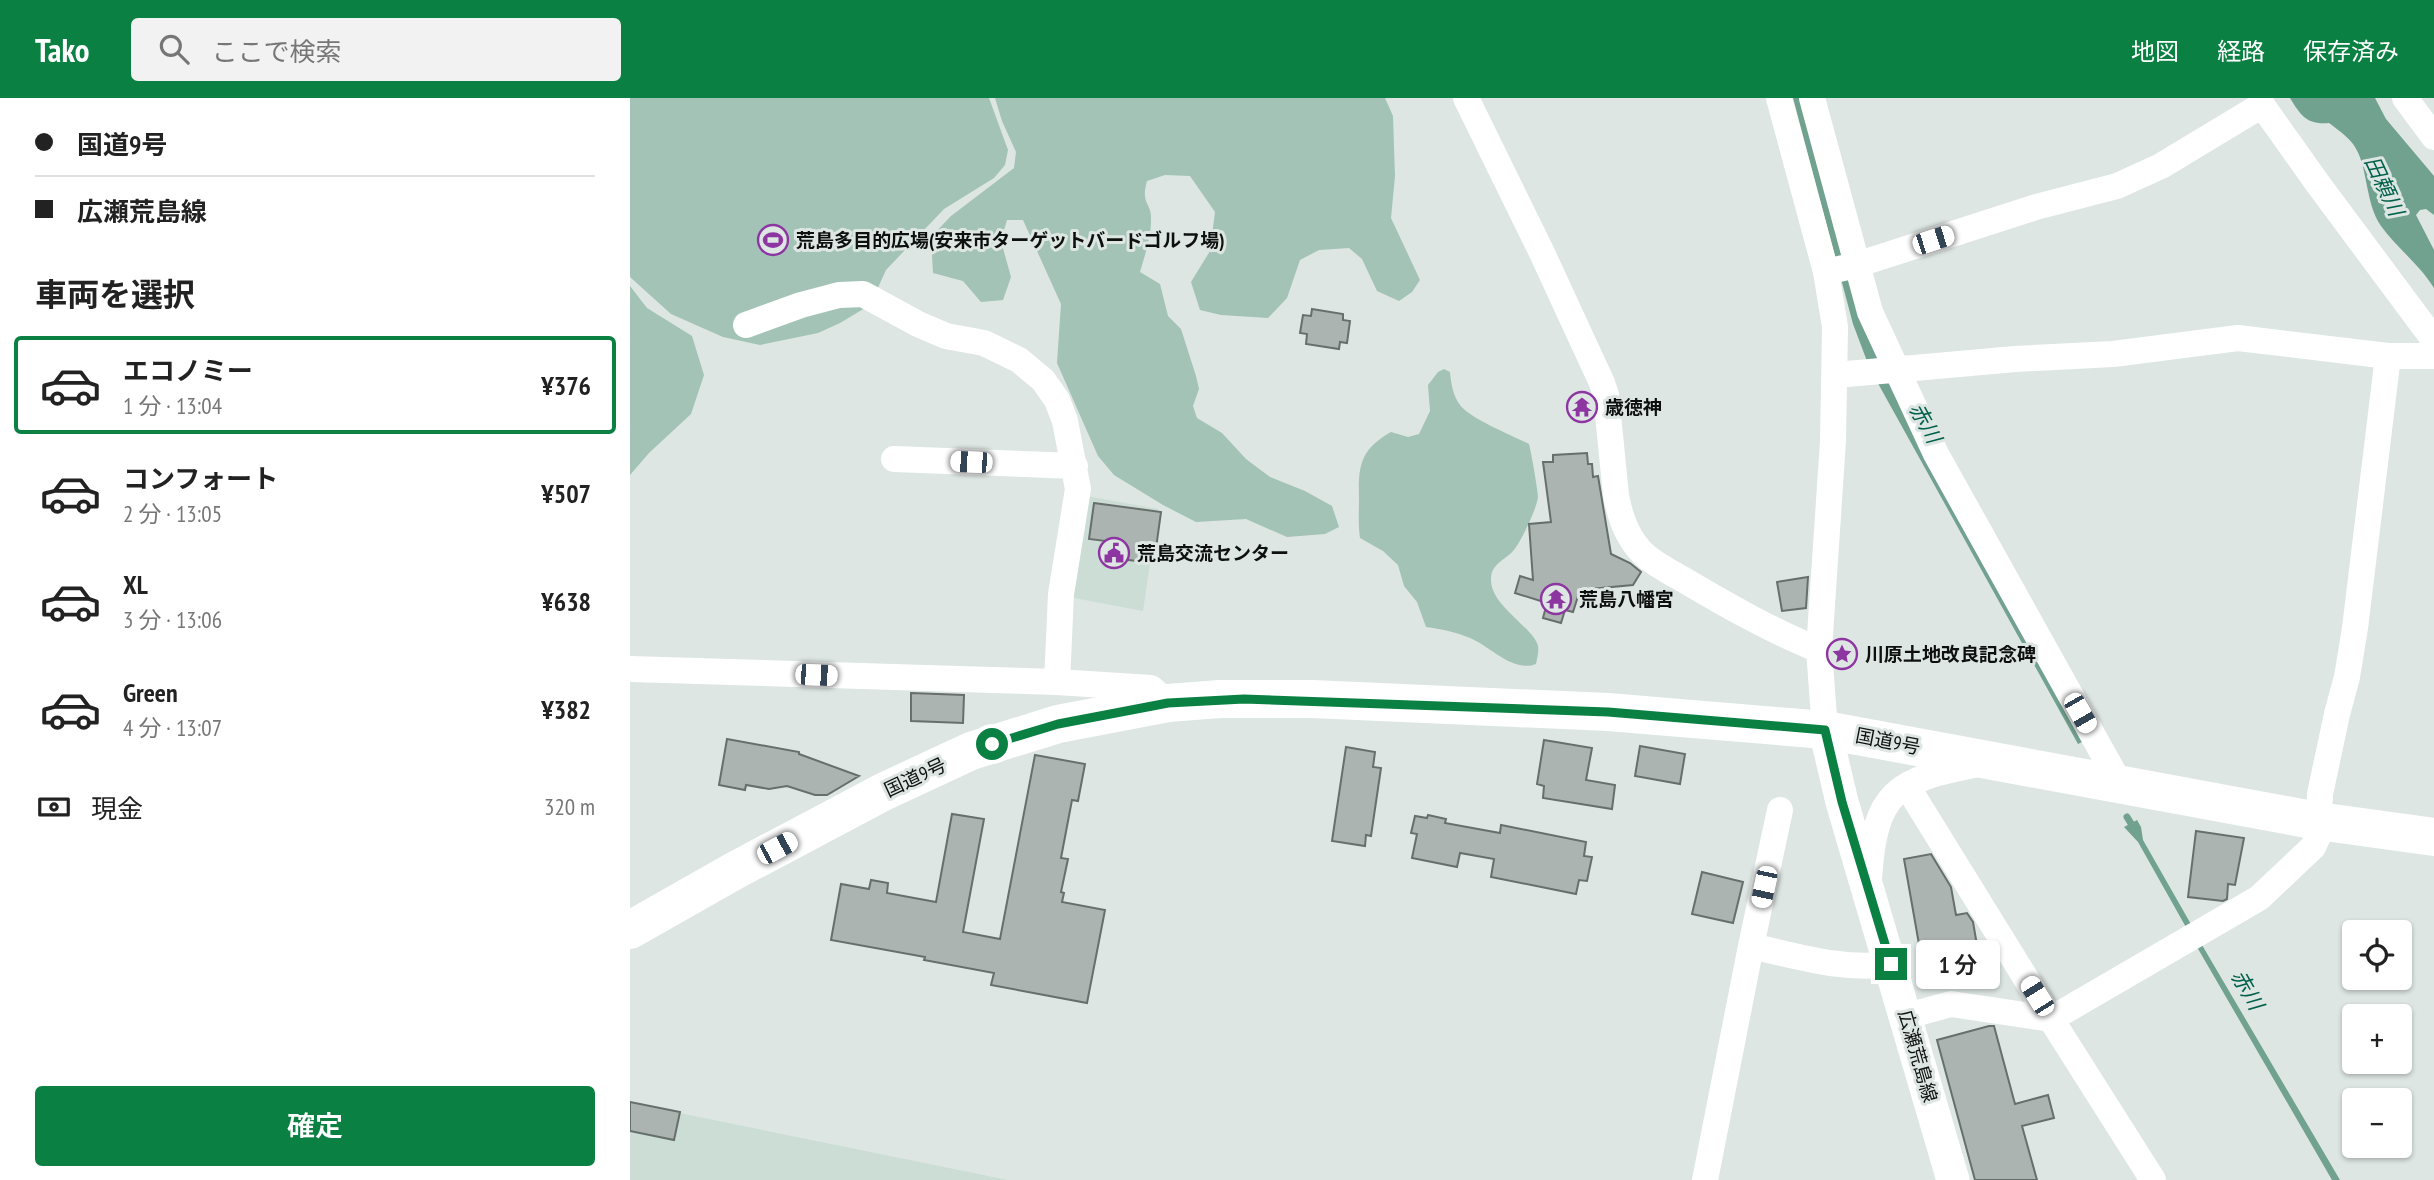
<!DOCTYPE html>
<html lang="ja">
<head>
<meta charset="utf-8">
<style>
	body { margin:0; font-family:"PT Sans Narrow","Noto Sans JP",sans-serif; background:#f2f2f2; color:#222; height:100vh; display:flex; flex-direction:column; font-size:26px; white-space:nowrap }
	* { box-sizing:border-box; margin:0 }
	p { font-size:23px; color:#767676 }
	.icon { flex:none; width:38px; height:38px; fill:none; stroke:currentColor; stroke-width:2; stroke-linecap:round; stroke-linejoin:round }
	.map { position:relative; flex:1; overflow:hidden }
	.side { display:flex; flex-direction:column; background:#fff; width:630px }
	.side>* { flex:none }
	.guide { display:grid; align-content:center; height:154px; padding:0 35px; background:#fff }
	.tools { position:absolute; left:1712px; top:822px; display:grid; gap:14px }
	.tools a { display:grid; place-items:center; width:70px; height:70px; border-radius:7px; background:#fff; box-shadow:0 2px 5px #0004; font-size:35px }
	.end { position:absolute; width:32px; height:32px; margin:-16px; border:9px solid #0b8043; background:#fff; box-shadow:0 0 0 4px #fff }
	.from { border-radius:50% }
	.bubble { position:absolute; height:49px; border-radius:7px; background:#fff; box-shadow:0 2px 5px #0004; font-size:23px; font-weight:600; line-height:49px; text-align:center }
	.car { position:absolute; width:21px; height:42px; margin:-21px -10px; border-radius:9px; box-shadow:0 0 5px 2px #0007; background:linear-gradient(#fff 24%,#345 0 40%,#fff 0 76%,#345 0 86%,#fff 0) }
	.guide b { display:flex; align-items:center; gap:24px; height:66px; font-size:26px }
	.guide b+b { border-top:2px solid #e0e0e0 }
	.guide i { width:18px; height:18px; background:#222 }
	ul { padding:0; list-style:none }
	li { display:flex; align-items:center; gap:21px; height:98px; margin:0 14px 10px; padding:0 21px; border:4px solid transparent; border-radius:7px }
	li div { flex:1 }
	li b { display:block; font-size:26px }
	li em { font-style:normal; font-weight:600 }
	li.on { border-color:#0b8043 }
	li>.icon { width:63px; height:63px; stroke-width:1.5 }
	h2 { padding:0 35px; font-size:32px; line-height:84px }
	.pay { display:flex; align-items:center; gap:18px; height:77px; padding:0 35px; font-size:26px }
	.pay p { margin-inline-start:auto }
	.primary-button { display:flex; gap:14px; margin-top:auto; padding:14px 35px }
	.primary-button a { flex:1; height:80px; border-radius:7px; background:#0b8043; color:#fff; font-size:28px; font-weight:600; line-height:80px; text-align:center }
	header { display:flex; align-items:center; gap:42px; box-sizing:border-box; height:98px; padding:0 35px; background:#0b8043; color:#fff }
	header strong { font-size:33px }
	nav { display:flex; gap:38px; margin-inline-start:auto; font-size:24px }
	.search { width:490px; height:63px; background:#f2f2f2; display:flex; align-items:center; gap:18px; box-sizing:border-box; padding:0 24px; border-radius:7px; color:#767676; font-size:26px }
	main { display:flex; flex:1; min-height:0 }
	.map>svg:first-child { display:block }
	.built { fill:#cbddd5 }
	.green { fill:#a2c3b6 }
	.water { fill:#71a18f }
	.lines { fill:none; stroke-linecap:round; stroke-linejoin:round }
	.stream { stroke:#71a18f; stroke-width:7 }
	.building { fill:#abb4b0; stroke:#676f6c; stroke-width:2 }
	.minor { stroke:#fff; stroke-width:26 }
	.major { stroke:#fff; stroke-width:33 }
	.highway { stroke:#fff; stroke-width:38 }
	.route { stroke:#0b8043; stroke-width:9 }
	.labels { text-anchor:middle; stroke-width:6; stroke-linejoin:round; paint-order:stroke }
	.poi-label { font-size:19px; font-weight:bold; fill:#0d100f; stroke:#dde6e2; text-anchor:start }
	.street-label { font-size:19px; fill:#0d100f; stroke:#dde6e2 }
	.water-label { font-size:21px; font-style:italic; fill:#00614a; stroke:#dde6e2 }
</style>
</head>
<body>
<header>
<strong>Tako</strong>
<div class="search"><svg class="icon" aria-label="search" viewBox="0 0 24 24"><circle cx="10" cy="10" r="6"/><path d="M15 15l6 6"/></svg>ここで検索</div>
<nav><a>地図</a><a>経路</a><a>保存済み</a></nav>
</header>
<main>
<section class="side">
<div class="guide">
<b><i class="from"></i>国道9号</b>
<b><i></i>広瀬荒島線</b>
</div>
<h2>車両を選択</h2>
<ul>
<li class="on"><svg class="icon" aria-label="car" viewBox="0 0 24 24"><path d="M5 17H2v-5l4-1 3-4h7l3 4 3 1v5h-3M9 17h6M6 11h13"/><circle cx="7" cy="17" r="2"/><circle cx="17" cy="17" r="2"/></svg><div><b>エコノミー</b><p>1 分 · 13:04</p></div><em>¥376</em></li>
<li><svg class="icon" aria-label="car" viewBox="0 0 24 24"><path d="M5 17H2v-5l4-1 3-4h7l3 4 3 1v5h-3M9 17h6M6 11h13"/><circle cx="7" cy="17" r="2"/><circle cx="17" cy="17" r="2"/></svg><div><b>コンフォート</b><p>2 分 · 13:05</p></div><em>¥507</em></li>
<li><svg class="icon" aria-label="car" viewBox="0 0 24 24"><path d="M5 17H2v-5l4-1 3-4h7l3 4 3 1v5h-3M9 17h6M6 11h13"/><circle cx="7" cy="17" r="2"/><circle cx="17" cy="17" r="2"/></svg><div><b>XL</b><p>3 分 · 13:06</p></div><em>¥638</em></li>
<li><svg class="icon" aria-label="car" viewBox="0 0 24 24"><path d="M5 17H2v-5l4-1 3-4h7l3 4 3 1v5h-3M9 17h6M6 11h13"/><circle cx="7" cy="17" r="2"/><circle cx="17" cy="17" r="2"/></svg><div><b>Green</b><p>4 分 · 13:07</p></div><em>¥382</em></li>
</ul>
<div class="pay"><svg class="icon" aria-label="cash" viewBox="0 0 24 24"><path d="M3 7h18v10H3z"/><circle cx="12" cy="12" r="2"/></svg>現金<p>320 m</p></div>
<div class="primary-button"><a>確定</a></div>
</section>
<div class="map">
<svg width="1804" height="1082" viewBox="0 0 1804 1082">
	<rect width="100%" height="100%" fill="#dde6e2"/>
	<path class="built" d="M 456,398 L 528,411 L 513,513 L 439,499 Z
		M 0,1005 L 378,1082 L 0,1082 Z"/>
	<path class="green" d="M 0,0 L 359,0 L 378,52 L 375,67 L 364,80 L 314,111 L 256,172 L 240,207 L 210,225 L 188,235 L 130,247 L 93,239 L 41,216 L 0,179 Z
		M 365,0 L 755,0 L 763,18 L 765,78 L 761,120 L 790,182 L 782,194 L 769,203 L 747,193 L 732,161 L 719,150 L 689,152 L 670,162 L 657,200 L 638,220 L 591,217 L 570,212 L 561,184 L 580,153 L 585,114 L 560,78 L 535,77 L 517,83 C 510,107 522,104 521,122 C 521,139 515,157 510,174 L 530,186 L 538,218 L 551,231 L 566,278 L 569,291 L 563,308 L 567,320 L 592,335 L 616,361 L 640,379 L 675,393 L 702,408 L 709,429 L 695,436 L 657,439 L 616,421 L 566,424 L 533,407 L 484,377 L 468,358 L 427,265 L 431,206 L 393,122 L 377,122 L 371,143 L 381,179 L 373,202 L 351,204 L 333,183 L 303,175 L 301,139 L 321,118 L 384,70 L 386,54 L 372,23 Z
		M 0,188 L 17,210 L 62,238 L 74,277 L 61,316 L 19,355 L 0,377 Z
		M 814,271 L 820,274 C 821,285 823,298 830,307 C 839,320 883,338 899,346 C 901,353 908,393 908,399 C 907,410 891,444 883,453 C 875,462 861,466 861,481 C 860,506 898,526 907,545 C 910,551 907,560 906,566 C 883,575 860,548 840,540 C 826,534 811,531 796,529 L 787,504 L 774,488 L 768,467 L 753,453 L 730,440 C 728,425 729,414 729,400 C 728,367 731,351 761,334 L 778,339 L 789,336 L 800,313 L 798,287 L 808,274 Z"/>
	<path class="water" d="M 1163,0 L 1173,0 L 1233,221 L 1458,641 L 1448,646 L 1240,271 L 1223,226 Z
		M 1660,0 L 1745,0 L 1756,21 L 1804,78 L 1804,117 L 1796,111 L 1790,112 L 1786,117 L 1804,152 L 1804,190 C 1789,166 1767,150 1751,128 C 1734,103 1739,68 1723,46 C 1717,38 1707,31 1699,25 C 1677,27 1671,18 1660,0 Z
		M 1507,722 L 1511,729 L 1513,742 L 1562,828 L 1557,831 L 1508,744 L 1494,729 Z
		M 1572,847 L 1710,1082 L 1702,1082 L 1567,849 Z"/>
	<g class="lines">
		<path class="stream" d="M 1497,719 L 1505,732"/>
	</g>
	<path class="building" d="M 682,211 L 713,216 L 713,222 L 720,223 L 717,245 L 710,244 L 709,251 L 676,246 L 677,236 L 670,235 L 673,217 L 681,218 Z
		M 957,355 L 958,366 L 962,366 L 963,379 L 968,378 L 981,456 L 1000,465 L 1011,474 L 1003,487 L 950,492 L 943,514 L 935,512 L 931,525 L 913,520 L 917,505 L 885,495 L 890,478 L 903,482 L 899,426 L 921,424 L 913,364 L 923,364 L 923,357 Z
		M 464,405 L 531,414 L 524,465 L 490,461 L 492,445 L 459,441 Z
		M 1178,479 L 1176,510 L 1152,513 L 1147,484 Z
		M 281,595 L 334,597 L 333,625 L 281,623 Z
		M 97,641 L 169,654 L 169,656 L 229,678 L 197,697 L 185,697 L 157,688 L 139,691 L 116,687 L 115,692 L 89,687 Z
		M 914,642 L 962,650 L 956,682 L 985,687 L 982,711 L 913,700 L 914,688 L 907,686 Z
		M 1010,648 L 1055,656 L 1050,686 L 1005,678 Z
		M 716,649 L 745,654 L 743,669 L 751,670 L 741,738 L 736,737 L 735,748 L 702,743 Z
		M 405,657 L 455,666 L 448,703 L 442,702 L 431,760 L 438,761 L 431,794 L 434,795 L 432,804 L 475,812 L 457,905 L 361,887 L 364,875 L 294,862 L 295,859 L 201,842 L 211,786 L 239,791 L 241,782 L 258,785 L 257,795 L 306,804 L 322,716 L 354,721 L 333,834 L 370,841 Z
		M 798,717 L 816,721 L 815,725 L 870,735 L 871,727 L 956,744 L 954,758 L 962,759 L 957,783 L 949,782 L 946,796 L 861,779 L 864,761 L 830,755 L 827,769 L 782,760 L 787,736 L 781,735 L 785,718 L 797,720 Z
		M 1566,733 L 1614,740 L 1605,787 L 1598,786 L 1597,801 L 1593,803 L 1558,799 Z
		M 1301,756 L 1321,789 L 1326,817 L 1337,815 L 1343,824 L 1349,859 L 1293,869 L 1274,761 Z
		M 1072,774 L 1113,784 L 1103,825 L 1062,816 Z
		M 1359,928 L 1364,928 L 1385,1006 L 1418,997 L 1424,1020 L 1392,1028 L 1407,1082 L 1345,1082 L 1307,942 Z
		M 0,1004 L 50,1014 L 44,1042 L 0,1033 Z"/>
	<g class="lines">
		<path class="minor" d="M 836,0 L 912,155 L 972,285 L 976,297 L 986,397 C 990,420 999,444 1017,459 C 1028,468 1042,475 1054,482 C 1098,508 1142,533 1189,552
			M 1149,0 L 1196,174 L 1205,229 L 1203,343 L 1189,552 L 1195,632
			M 1182,0 L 1240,214 L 1306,356 L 1490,686
			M 1775,0 L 1804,39
			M 1196,174 L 1226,167 L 1406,109 L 1487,88 L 1531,68 L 1632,7 L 1688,86 L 1804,242
			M 116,227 L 171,207 L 209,197 L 233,196 L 288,226 L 316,238 L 354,245 L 389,262 L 413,282 L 427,302 L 435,323 L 448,391 L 431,496 L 427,584
			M 1206,277 L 1385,261 L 1483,256 L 1608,240 L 1758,258 L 1804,258
			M 264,361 L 445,368
			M 0,571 L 427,584 L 521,590 L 538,605
			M 1277,688 L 1421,921
			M 1239,781 C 1245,693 1265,682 1349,666
			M 1121,848 L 1150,712
			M 1277,918 L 1321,906 L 1421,921
			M 1075,1082 L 1121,848 C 1167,858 1213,873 1261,866
			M 1523,1082 L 1421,921 L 1629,800 L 1683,749 L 1688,738 L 1690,696 L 1707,616 L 1717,579 L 1725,530 L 1758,258"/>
		<path class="major" d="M 1195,632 L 1212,704 L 1323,1082"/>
		<path class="highway" d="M 0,832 L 104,773 L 253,694 L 341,653 L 428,626 L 538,605 L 590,601 L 682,601 L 978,614 L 1195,632 L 1688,723 L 1804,739"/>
	</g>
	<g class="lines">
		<path class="route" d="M 362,646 L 428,626 L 538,605 L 614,601 L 978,614 L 1195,632 L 1212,704 L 1261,866"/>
	</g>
	<defs>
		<g id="stadium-ring" transform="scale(1.575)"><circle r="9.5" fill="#dde6e2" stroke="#8d36a2" stroke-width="1.5"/><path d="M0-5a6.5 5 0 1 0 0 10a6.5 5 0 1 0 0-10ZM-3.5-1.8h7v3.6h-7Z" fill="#8d36a2"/></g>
		<g id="temple-ring" transform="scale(1.575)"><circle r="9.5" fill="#dde6e2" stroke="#8d36a2" stroke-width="1.5"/><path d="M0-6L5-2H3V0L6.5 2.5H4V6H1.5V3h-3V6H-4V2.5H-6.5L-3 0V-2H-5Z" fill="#8d36a2"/></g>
		<g id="civic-ring" transform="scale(1.575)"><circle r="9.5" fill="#dde6e2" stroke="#8d36a2" stroke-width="1.5"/><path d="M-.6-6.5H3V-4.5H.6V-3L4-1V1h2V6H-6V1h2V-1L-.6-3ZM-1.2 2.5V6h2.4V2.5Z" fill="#8d36a2"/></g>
		<g id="sight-ring" transform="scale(1.575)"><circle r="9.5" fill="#dde6e2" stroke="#8d36a2" stroke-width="1.5"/><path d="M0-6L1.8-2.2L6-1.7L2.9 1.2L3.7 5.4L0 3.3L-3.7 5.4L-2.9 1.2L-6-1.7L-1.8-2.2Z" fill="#8d36a2"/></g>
	</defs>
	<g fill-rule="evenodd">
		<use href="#stadium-ring" x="143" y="142"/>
		<use href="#temple-ring" x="952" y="309"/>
		<use href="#civic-ring" x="484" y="455"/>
		<use href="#temple-ring" x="926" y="501"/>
		<use href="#sight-ring" x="1212" y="556"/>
	</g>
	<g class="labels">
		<g class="poi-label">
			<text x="166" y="149">荒島多目的広場(安来市ターゲットバードゴルフ場)</text>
			<text x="975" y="316">歳徳神</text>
			<text x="507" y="462">荒島交流センター</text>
			<text x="949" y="508">荒島八幡宮</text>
			<text x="1235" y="563">川原土地改良記念碑</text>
		</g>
		<g class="street-label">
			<text transform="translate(1258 643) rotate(11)" y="7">国道9号</text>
			<text transform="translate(285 679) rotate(-25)" y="7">国道9号</text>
			<text transform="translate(1288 958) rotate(74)" y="7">広瀬荒島線</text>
		</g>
		<g class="water-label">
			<text transform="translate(1754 88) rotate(65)" y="7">田頼川</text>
			<text transform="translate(1295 325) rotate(61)" y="7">赤川</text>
			<text transform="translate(1617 892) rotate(60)" y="7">赤川</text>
		</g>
	</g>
</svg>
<div class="tools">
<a><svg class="icon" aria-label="locate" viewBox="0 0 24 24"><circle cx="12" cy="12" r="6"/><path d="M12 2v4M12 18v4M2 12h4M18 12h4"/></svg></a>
<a>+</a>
<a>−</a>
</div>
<i class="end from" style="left:362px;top:646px"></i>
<i class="end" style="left:1261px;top:866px"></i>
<div class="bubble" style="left:1286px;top:842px;width:84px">1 分</div>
<i class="car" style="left:1303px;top:142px;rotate:72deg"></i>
<i class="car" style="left:341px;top:364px;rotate:272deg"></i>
<i class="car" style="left:186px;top:577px;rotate:92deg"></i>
<i class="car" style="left:1450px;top:615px;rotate:150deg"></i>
<i class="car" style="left:147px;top:750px;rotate:62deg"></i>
<i class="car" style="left:1134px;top:789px;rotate:192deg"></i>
<i class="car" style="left:1407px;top:898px;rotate:328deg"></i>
</div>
</main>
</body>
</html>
